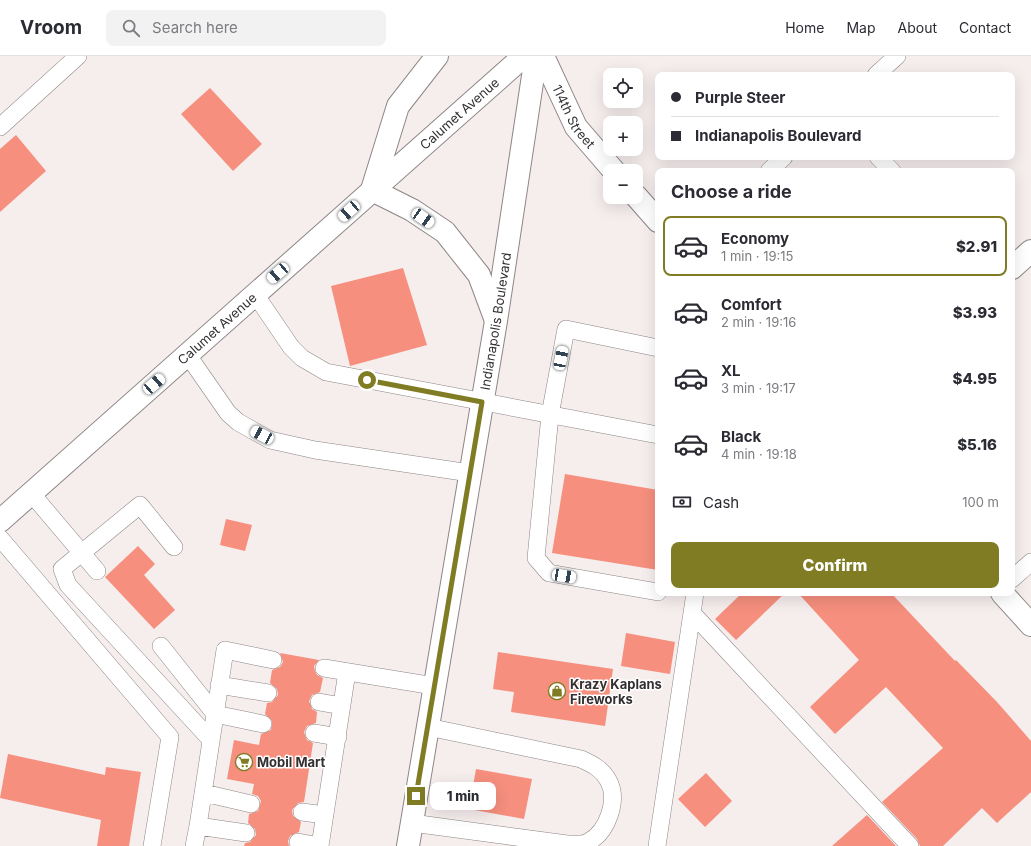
<!DOCTYPE html>
<html lang="en">
<head>
<meta charset="utf-8">
<style>
	body { margin:0; font-family:Inter,sans-serif; background:#f2f2f3; color:#2b2b33; height:100vh; display:flex; flex-direction:column; font-size:15px; white-space:nowrap }
	* { box-sizing:border-box; margin:0 }
	p { font-size:13px; color:#7c7c81 }
	.icon { flex:none; width:22px; height:22px; fill:none; stroke:currentColor; stroke-width:2; stroke-linecap:round; stroke-linejoin:round }
	.map { position:relative; flex:1; overflow:hidden }
	.details { position:absolute; left:655px; top:112px; width:360px; height:428px; display:flex; flex-direction:column; background:#fff; border-radius:8px; box-shadow:0 4px 16px #0002 }
	.details>* { flex:none }
	.guide { position:absolute; left:655px; top:16px; width:360px; height:88px; border-radius:8px; box-shadow:0 4px 16px #0002; display:grid; align-content:center; height:88px; padding:0 16px; background:#fff }
	.buttons { position:absolute; left:603px; top:12px; display:grid; gap:8px }
	.buttons a { display:grid; place-items:center; width:40px; height:40px; border-radius:8px; background:#fff; box-shadow:0 4px 16px #0002; font-size:20px }
	.end { position:absolute; width:18px; height:18px; margin:-9px; border:5px solid #7f7c23; background:#fff; box-shadow:0 0 0 2px #fff }
	.from { border-radius:50% }
	.bubble { position:absolute; height:28px; border-radius:8px; background:#fff; box-shadow:0 4px 16px #0002; font-size:13px; font-weight:800; line-height:28px; text-align:center }
	.car { position:absolute; width:12px; height:24px; margin:-12px -6px; border-radius:5px; box-shadow:0 0 3px 1px #0007; background:linear-gradient(#fff 24%,#345 0 40%,#fff 0 76%,#345 0 86%,#fff 0) }
	.guide b { display:flex; align-items:center; gap:14px; height:38px; font-size:15px }
	.guide b+b { border-top:1px solid #e1e1e2 }
	.guide i { width:10px; height:10px; background:#2b2b33 }
	ul { padding:0; list-style:none }
	li { display:flex; align-items:center; gap:12px; height:60px; margin:0 8px 6px; padding:0 8px; border:2px solid transparent; border-radius:8px }
	li div { flex:1 }
	li b { display:block; font-size:15px }
	li em { font-style:normal; font-weight:800 }
	li.active { border-color:#7f7c23 }
	li>.icon { width:36px; height:36px; stroke-width:1.5 }
	h2 { padding:0 16px; font-size:18px; line-height:48px }
	.pay { display:flex; align-items:center; gap:10px; height:44px; padding:0 16px; font-size:15px }
	.pay p { margin-inline-start:auto }
	.cta { display:flex; gap:8px; margin-top:auto; padding:8px 16px }
	.cta a { flex:1; height:46px; border-radius:8px; background:#7f7c23; color:#fff; font-size:16px; font-weight:800; line-height:46px; text-align:center }
	header { display:flex; align-items:center; gap:24px; box-sizing:border-box; height:56px; padding:0 20px; background:#fff; border-bottom:1px solid #e1e1e2 }
	header strong { font-size:19px }
	nav { display:flex; gap:22px; margin-inline-start:auto; font-size:14px }
	.search { width:280px; height:36px; background:#f2f2f3; display:flex; align-items:center; gap:10px; box-sizing:border-box; padding:0 14px; border-radius:8px; color:#7c7c81; font-size:15px }
	.map>svg:first-child { display:block }
	.building { fill:#f68f7d }
	.lines { fill:none; stroke-linecap:round; stroke-linejoin:round }
	.service-casing { stroke:#8e8686; stroke-width:18 }
	.minor-casing { stroke:#8e8686; stroke-width:24 }
	.primary-casing { stroke:#8e8686; stroke-width:24 }
	.service { stroke:#fff; stroke-width:17 }
	.minor { stroke:#fff; stroke-width:22 }
	.primary { stroke:#fff; stroke-width:22 }
	.route { stroke:#7f7c23; stroke-width:5 }
	.labels { text-anchor:middle; stroke-width:3; stroke-linejoin:round; paint-order:stroke }
	.street-label { font-size:13px; fill:#343031; stroke:#fff }
	.poi-label { font-size:13px; font-weight:bold; fill:#343031; stroke:#fff; text-anchor:start }
</style>
</head>
<body>
<header>
<strong>Vroom</strong>
<div class="search"><svg class="icon" aria-label="search" viewBox="0 0 24 24"><circle cx="10" cy="10" r="6"/><path d="M15 15l6 6"/></svg>Search here</div>
<nav><a>Home</a><a>Map</a><a>About</a><a>Contact</a></nav>
</header>
<div class="map">
<svg width="1031" height="790" viewBox="0 0 1031 790">
	<rect width="100%" height="100%" fill="#f6eded"/>
	<path class="building" d="M 210,32 L 262,88 L 233,115 L 181,58 Z
		M 16,79 L 46,115 L 0,156 L 0,93 Z
		M 403,212 L 427,289 L 350,310 L 331,230 Z
		M 565,418 L 658,434 L 658,514 L 552,497 Z
		M 226,463 L 252,469 L 245,495 L 220,489 Z
		M 138,490 L 155,508 L 144,519 L 175,554 L 154,573 L 105,521 Z
		M 742,537 L 785,537 L 736,584 L 715,563 Z
		M 798,537 L 891,537 L 955,605 L 956,604 L 997,646 L 1031,685 L 1031,736 L 997,767 L 982,752 L 943,790 L 920,790 L 917,783 L 882,746 L 943,692 L 886,631 L 835,678 L 810,651 L 859,604 Z
		M 626,577 L 675,586 L 670,618 L 621,610 Z
		M 498,596 L 613,613 L 605,670 L 511,656 L 514,636 L 493,633 Z
		M 280,597 L 319,604 L 314,610 L 315,615 L 317,619 L 323,622 L 320,636 L 312,639 L 309,645 L 312,653 L 317,656 L 316,667 L 307,670 L 304,676 L 307,684 L 313,687 L 304,746 L 298,747 L 292,754 L 293,760 L 301,766 L 299,776 L 290,780 L 288,785 L 289,790 L 244,790 L 245,787 L 250,786 L 256,779 L 255,773 L 248,767 L 249,758 L 258,755 L 261,745 L 258,740 L 252,738 L 254,728 L 227,723 L 234,684 L 259,689 L 261,678 L 271,674 L 272,665 L 265,658 L 267,647 L 272,646 L 278,639 L 277,633 L 270,627 L 272,614 L 280,611 L 283,606 Z
		M 8,698 L 105,719 L 106,711 L 141,716 L 129,790 L 97,790 L 101,764 L 0,742 Z
		M 476,713 L 532,723 L 524,763 L 469,753 Z
		M 706,717 L 732,745 L 705,771 L 678,743 Z
		M 867,759 L 896,790 L 832,790 Z"/>
	<g class="lines">
		<g class="service-casing">
			<path id="service" d="M 876,19 L 897,0
				M 0,71 L 78,0
				M 878,101 L 892,115
				M 769,115 L 784,101
				M 255,238 L 291,291 L 302,302 L 326,316 L 658,379
				M 658,292 L 566,273 L 550,359 L 536,502 L 549,517 L 658,536
				M 187,298 L 228,357 L 238,366 L 270,384 L 315,394 L 470,417
				M 31,437 L 97,515
				M 0,482 L 170,681 L 152,790
				M 174,491 L 140,449 L 62,513 L 68,529 L 211,684
				M 1012,523 L 1031,506
				M 692,557 L 910,790
				M 161,590 L 215,658 L 263,668
				M 324,612 L 434,630
				M 219,629 L 268,637
				M 319,646 L 342,650
				M 314,677 L 338,681
				M 204,737 L 251,748
				M 302,756 L 325,759
				M 412,767 L 567,788 C 573,788 583,789 588,786 C 608,776 619,743 608,724 C 602,713 592,708 581,703 L 428,671
				M 246,777 L 198,770 L 225,594 L 273,604
				M 298,786 L 319,790
				M 194,790 L 198,770
				M 320,790 L 347,616
				M 657,790 L 695,537"/>
		</g>
		<g class="minor-casing">
			<g id="minor">
				<path id="s1" d="M 543,0 L 576,71 L 614,115"/>
				<path d="M 636,140 L 658,165"/>
				<path d="M 1012,212 L 1031,195"/>
				<path d="M 1002,537 L 1031,569"/>
			</g>
		</g>
		<g class="primary-casing">
			<g id="primary">
				<path d="M 372,134 L 412,154 L 445,176 L 479,219 L 495,262"/>
				<path d="M 372,134 L 398,50 L 437,0"/>
				<path id="s2" d="M 0,465 L 524,0"/>
				<path id="s3" d="M 408,790 L 496,265 L 536,0"/>
			</g>
		</g>
		<use href="#service" class="service"/>
		<use href="#minor" class="minor"/>
		<use href="#primary" class="primary"/>
	</g>
	<g class="lines">
		<path class="route" d="M 367,324 L 482,346 L 416,740"/>
	</g>
	<defs>
		<g id="shop-ring" transform="scale(0.9)"><circle r="9.5" fill="#fff" stroke="#7f7c23" stroke-width="1.5"/><path d="M-5-2.5h2.3a2.7 3.5 0 0 1 5.4 0H5L5.5 6h-11ZM-1.5-2.5h3a1.5 2.3 0 0 0-3 0Z" fill="#7f7c23"/></g>
		<g id="supermarket-ring" transform="scale(0.9)"><circle r="9.5" fill="#fff" stroke="#7f7c23" stroke-width="1.5"/><path d="M-6-5.5h2.5l.6 2H6L4.5 2H-2.5L-4.4-4H-6ZM-1.5 3.2a1.3 1.3 0 1 0 .1 0ZM3 3.2a1.3 1.3 0 1 0 .1 0Z" fill="#7f7c23"/></g>
	</defs>
	<g fill-rule="evenodd">
		<use href="#shop-ring" x="557" y="635"/>
		<use href="#supermarket-ring" x="244" y="706"/>
	</g>
	<g class="labels">
		<g class="street-label">
			<text dy="5" stroke="none"><textPath href="#s2" startOffset="614">Calumet Avenue</textPath></text>
			<text dy="5" stroke="none"><textPath href="#s1" startOffset="68">114th Street</textPath></text>
			<text dy="5" stroke="none"><textPath href="#s3" startOffset="532">Indianapolis Boulevard</textPath></text>
			<text dy="5" stroke="none"><textPath href="#s2" startOffset="290">Calumet Avenue</textPath></text>
		</g>
		<g class="poi-label">
			<text x="570" y="633">Krazy Kaplans<tspan x="570" dy="15">Fireworks</tspan></text>
			<text x="257" y="711">Mobil Mart</text>
		</g>
	</g>
</svg>
<div class="buttons">
<a><svg class="icon" aria-label="locate" viewBox="0 0 24 24"><circle cx="12" cy="12" r="6"/><path d="M12 2v4M12 18v4M2 12h4M18 12h4"/></svg></a>
<a>+</a>
<a>−</a>
</div>
<i class="end from" style="left:367px;top:324px"></i>
<i class="end" style="left:416px;top:740px"></i>
<div class="bubble" style="left:430px;top:726px;width:66px">1 min</div>
<i class="car" style="left:349px;top:155px;rotate:228deg"></i>
<i class="car" style="left:423px;top:162px;rotate:124deg"></i>
<i class="car" style="left:278px;top:217px;rotate:229deg"></i>
<i class="car" style="left:561px;top:302px;rotate:11deg"></i>
<i class="car" style="left:154px;top:328px;rotate:49deg"></i>
<i class="car" style="left:262px;top:379px;rotate:298deg"></i>
<i class="car" style="left:564px;top:520px;rotate:100deg"></i>
<div class="guide">
<b><i class="from"></i>Purple Steer</b>
<b><i></i>Indianapolis Boulevard</b>
</div>
<section class="details">
<h2>Choose a ride</h2>
<ul>
<li class="active"><svg class="icon" aria-label="car" viewBox="0 0 24 24"><path d="M5 17H2v-5l4-1 3-4h7l3 4 3 1v5h-3M9 17h6M6 11h13"/><circle cx="7" cy="17" r="2"/><circle cx="17" cy="17" r="2"/></svg><div><b>Economy</b><p>1 min · 19:15</p></div><em>$2.91</em></li>
<li><svg class="icon" aria-label="car" viewBox="0 0 24 24"><path d="M5 17H2v-5l4-1 3-4h7l3 4 3 1v5h-3M9 17h6M6 11h13"/><circle cx="7" cy="17" r="2"/><circle cx="17" cy="17" r="2"/></svg><div><b>Comfort</b><p>2 min · 19:16</p></div><em>$3.93</em></li>
<li><svg class="icon" aria-label="car" viewBox="0 0 24 24"><path d="M5 17H2v-5l4-1 3-4h7l3 4 3 1v5h-3M9 17h6M6 11h13"/><circle cx="7" cy="17" r="2"/><circle cx="17" cy="17" r="2"/></svg><div><b>XL</b><p>3 min · 19:17</p></div><em>$4.95</em></li>
<li><svg class="icon" aria-label="car" viewBox="0 0 24 24"><path d="M5 17H2v-5l4-1 3-4h7l3 4 3 1v5h-3M9 17h6M6 11h13"/><circle cx="7" cy="17" r="2"/><circle cx="17" cy="17" r="2"/></svg><div><b>Black</b><p>4 min · 19:18</p></div><em>$5.16</em></li>
</ul>
<div class="pay"><svg class="icon" aria-label="cash" viewBox="0 0 24 24"><path d="M3 7h18v10H3z"/><circle cx="12" cy="12" r="2"/></svg>Cash<p>100 m</p></div>
<div class="cta"><a>Confirm</a></div>
</section>
</div>
</body>
</html>
